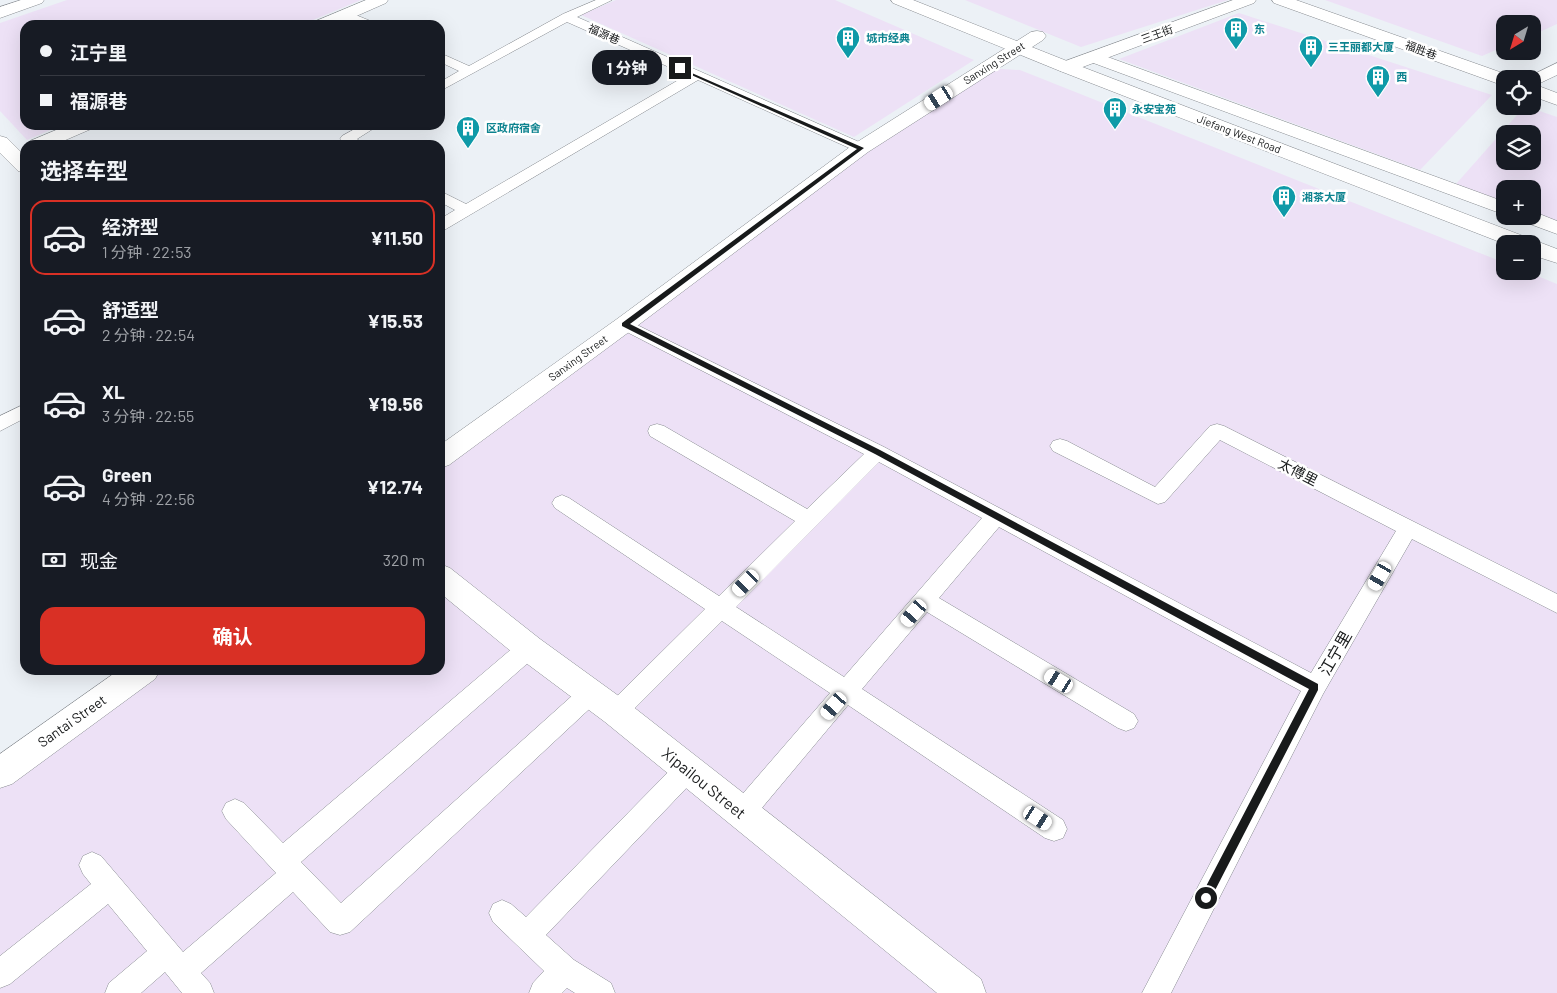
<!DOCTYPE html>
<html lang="zh">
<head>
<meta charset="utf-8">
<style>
	body { margin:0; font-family:Barlow,"Noto Sans SC",sans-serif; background:#242831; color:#f1f3f6; height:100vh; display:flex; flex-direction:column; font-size:19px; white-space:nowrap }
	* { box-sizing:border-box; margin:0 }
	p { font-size:16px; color:#9ea1a6 }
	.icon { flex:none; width:28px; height:28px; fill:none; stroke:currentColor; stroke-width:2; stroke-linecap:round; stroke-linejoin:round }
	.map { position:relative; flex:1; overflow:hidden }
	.details { position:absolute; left:20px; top:140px; width:425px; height:535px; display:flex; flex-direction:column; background:#171b24; border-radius:15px; box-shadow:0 5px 20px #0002 }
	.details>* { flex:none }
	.top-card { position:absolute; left:20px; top:20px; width:425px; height:110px; border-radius:15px; box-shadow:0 5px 20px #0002; display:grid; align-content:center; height:110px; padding:0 20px; background:#171b24 }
	.needle { width:32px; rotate:218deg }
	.tools { position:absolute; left:1496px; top:15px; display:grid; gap:10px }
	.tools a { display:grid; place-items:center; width:45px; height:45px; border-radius:10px; background:#171b24; box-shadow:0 5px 20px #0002; font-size:25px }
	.end { position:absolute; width:22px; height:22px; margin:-11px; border:6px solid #181a1b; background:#fff; box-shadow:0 0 0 2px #fff }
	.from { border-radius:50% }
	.bubble { position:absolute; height:35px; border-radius:15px; background:#171b24; box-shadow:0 5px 20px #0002; font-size:16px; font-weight:700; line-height:35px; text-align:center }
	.car { position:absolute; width:15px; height:30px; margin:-15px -8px; border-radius:6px; box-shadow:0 0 4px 1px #0007; background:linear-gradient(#fff 24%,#345 0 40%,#fff 0 76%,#345 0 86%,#fff 0) }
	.top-card b { display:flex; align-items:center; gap:18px; height:48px; font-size:19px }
	.top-card b+b { border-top:1px solid #363941 }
	.top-card i { width:12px; height:12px; background:#f1f3f6 }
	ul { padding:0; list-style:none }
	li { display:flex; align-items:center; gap:15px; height:75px; margin:0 10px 8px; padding:0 10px; border:2px solid transparent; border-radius:15px }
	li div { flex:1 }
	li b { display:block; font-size:19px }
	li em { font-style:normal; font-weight:700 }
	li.on { border-color:#d93025 }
	li>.icon { width:45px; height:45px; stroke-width:1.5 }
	h2 { padding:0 20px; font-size:22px; line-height:60px }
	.pay { display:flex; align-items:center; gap:12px; height:55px; padding:0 20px; font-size:19px }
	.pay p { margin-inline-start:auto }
	.cta { display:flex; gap:10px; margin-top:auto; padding:10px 20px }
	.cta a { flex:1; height:58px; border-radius:15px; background:#d93025; color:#fff; font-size:20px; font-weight:700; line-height:58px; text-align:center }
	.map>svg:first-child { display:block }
	.commercial { fill:#ede1f6; fill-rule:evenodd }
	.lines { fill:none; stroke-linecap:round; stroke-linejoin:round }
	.lane-casing { stroke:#878b90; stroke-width:1 }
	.street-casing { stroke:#878b90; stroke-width:1 }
	.secondary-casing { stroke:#878b90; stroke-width:1 }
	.lane { fill:#fff; fill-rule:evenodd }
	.street { fill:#fff; fill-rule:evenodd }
	.secondary { fill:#fff; fill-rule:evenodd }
	.route { fill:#181a1b }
	.labels { text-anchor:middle; stroke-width:5; stroke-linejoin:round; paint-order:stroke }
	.far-culture-label { font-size:11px; font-weight:bold; fill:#0d838f; stroke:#fff; text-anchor:start }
	.far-street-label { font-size:11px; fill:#181a1b; stroke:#fff }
	.street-label { font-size:14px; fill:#181a1b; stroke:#fff }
	.near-street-label { font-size:16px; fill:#181a1b; stroke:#fff }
</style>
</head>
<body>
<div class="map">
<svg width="1557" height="993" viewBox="0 0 1557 993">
	<rect width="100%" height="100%" fill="#ecf1f6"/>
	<path class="commercial" d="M 67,0 L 361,0 L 301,25 L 25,25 L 25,125 L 62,125 L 27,140 L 0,111 L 0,23 Z
		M 616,0 L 835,0 L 974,60 L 854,137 L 581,15 Z
		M 965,0 L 1228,0 L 1081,47 Z
		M 1325,0 L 1557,0 L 1557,24 L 1533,35 L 1532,24 L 1505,24 L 1505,46 L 1482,56 Z
		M 1239,13 L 1492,95 L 1420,170 L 1119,59 Z
		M 986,68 L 1020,70 L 1505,263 L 1505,271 L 1525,271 L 1557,284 L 1557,993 L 0,993 L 0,773 L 144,670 L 440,670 L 440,458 L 625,324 Z
		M 1525,106 L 1557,117 L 1557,221 L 1533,212 L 1532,189 L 1505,189 L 1505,202 L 1456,184 ZM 1505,134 L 1532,134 L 1532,161 L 1505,161 Z"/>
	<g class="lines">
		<g class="lane-casing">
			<path id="lane" d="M 596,0 L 612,0 L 577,17 L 866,145 L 868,148 L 866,151 L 856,151 L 698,80 L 446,229 L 440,231 L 440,219 L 455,210 L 440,202 L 440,191 L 466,204 L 687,75 L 567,22 L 440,91 L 440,82 L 459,71 L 440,62 L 440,53 L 469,66 L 563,14 Z
				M 346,11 L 373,22 L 375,25 C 363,25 349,25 340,15 L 342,12 Z
				M 362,125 L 379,125 L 357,139 L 365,145 C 356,145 346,147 340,139 L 342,136 Z
				M 625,319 L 884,447 L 1311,673 L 1396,531 L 1220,440 L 1165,502 L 1158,504 L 1053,451 L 1050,446 L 1053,441 L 1060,439 L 1067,441 L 1155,487 L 1210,426 L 1217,424 L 1224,426 L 1557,594 L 1557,613 L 1412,539 L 1323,694 L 1171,993 L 1142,993 L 1301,691 L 999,527 L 939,598 L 1134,714 L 1138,721 L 1134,728 L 1126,731 L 1118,728 L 927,612 L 862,689 L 1063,820 L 1067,829 L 1063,838 L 1054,841 L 1045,838 L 848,705 L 751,821 L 742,825 L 733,821 L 729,813 L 733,805 L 830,693 L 722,621 L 624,719 L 616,722 L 608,719 L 604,712 L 608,705 L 705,609 L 555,508 L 552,503 L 555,498 L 562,495 L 569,498 L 719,596 L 795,521 L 650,436 L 648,431 L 650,426 L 657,424 L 664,426 L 807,509 L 864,454 L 619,328 L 616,324 L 619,320 ZM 879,462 L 982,518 L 844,677 L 736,607 Z
				M 25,404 L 25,418 L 0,431 L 0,416 Z
				M 529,639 L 537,641 L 540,648 L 537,655 L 301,862 L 341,903 L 583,686 L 591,683 L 599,686 L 603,693 L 599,700 L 350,932 L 340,935 L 330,932 L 293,892 L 201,973 L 210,983 L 214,993 L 182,993 L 165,972 L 141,993 L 105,993 L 109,983 L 147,951 L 108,904 L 10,984 L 0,988 L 0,956 L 91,884 L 83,874 L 79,865 L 83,856 L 92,852 L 101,856 L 183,952 L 276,873 L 226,819 L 222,811 L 226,803 L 235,799 L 244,803 L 283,843 L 521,641 Z
				M 687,759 L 696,762 L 699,770 L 696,778 L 546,935 L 574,960 L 611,983 L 615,993 L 575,993 L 567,988 L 562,993 L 529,993 L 533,983 L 544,971 L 493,922 L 489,913 L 493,904 L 502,900 L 511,904 L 526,917 L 678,762 Z"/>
		</g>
		<g class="street-casing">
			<path id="street" d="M 366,0 L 388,0 L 386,3 L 336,25 L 314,25 L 316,21 Z
				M 1233,0 L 1256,0 L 1254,3 L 1072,71 L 1066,72 L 1060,71 L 1057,67 L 1060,63 Z
				M 1272,0 L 1296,0 L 1511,76 L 1513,79 L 1505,79 L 1505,85 L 1499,84 L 1274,3 Z
				M 1037,31 L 1043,32 L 1046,36 L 1043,40 L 868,152 L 633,329 L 449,465 L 440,468 L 440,445 L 617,319 L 854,144 L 1031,32 Z
				M 1557,63 L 1557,75 L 1536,85 L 1557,93 L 1557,105 L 1532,96 L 1532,79 L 1524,79 Z
				M 68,125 L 94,125 L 91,129 L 54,145 L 27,145 L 30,141 Z
				M 0,136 L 7,138 L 25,156 L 25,173 L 18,171 L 0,153 Z
				M 440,564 L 450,568 L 540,639 L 627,702 L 981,979 L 986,993 L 937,993 L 605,722 L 518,657 L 440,593 Z
				M 119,670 L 160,670 L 155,679 L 12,784 L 0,788 L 0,754 Z"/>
		</g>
		<g class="secondary-casing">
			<path id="secondary" d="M 21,0 L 44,0 L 42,3 L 0,18 L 0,7 Z
				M 891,0 L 913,0 L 1072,63 L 1557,249 L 1557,263 L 1532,255 L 1532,244 L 1505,244 L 1060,71 L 893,3 Z
				M 1094,52 L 1505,202 L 1505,215 L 1088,61 L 1085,57 L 1088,53 Z
				M 1532,211 L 1557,221 L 1557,234 L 1519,220 L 1516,216 L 1532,216 Z"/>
		</g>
		<use href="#lane" class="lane"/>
		<use href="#street" class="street"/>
		<use href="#secondary" class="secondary"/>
	</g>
	<path class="route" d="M 678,67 L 864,148 L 630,324 L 880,450 L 1318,684 L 1318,690 L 1209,902 L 1206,904 L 1202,902 L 1200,898 L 1202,894 L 1309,689 L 875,454 L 622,326 L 622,323 L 857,149 L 678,69 Z"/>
	<defs>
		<g id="building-pin" transform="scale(1.25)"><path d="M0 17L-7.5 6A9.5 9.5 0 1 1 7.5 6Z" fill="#0f9aa8" stroke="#fff"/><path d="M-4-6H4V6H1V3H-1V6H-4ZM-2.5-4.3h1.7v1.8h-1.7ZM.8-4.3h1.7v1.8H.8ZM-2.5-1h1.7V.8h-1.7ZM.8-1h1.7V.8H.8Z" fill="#fff"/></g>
	</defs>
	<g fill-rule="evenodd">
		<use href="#building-pin" x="1236" y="29"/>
		<use href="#building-pin" x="848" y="38"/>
		<use href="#building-pin" x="1311" y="47"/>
		<use href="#building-pin" x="1378" y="77"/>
		<use href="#building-pin" x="1115" y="109"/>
		<use href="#building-pin" x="468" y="128"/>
		<use href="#building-pin" x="1284" y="197"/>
	</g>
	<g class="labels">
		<g class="far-culture-label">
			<text x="1254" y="33">东</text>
			<text x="866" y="42">城市经典</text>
			<text x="1328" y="51">三王丽都大厦</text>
			<text x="1396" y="81">西</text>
			<text x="1132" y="113">永安宝苑</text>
			<text x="486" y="132">区政府宿舍</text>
			<text x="1302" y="201">湘茶大厦</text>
		</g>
		<g class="far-street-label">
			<text transform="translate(604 34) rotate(24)" y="4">福源巷</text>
			<text transform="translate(1157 34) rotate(-20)" y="4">三王街</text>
			<text transform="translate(1421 50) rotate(20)" y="4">福胜巷</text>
			<text transform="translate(994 63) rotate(-32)" y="4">Sanxing Street</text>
			<text transform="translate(1239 134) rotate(21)" y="4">Jiefang West Road</text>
			<text transform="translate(578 358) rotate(-36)" y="4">Sanxing Street</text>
		</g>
		<g class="street-label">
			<text transform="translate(1298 472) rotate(27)" y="5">太傅里</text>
			<text transform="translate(72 721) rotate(-35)" y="5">Santai Street</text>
		</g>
		<g class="near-street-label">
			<text transform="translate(1335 653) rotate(-60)" y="6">江宁里</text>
			<text transform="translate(704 783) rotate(39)" y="6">Xipailou Street</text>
		</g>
	</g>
</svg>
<div class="tools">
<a><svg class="needle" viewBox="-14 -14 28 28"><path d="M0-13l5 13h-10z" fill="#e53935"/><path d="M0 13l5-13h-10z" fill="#9ea1a6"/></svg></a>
<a><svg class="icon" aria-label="locate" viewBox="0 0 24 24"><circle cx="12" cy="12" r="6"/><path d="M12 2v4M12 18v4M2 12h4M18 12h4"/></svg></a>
<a><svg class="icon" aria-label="layers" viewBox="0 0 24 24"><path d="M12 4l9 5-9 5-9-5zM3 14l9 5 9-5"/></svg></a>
<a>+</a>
<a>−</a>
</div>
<i class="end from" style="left:1206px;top:898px"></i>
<i class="end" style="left:680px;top:68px"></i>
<div class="bubble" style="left:592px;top:50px;width:70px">1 分钟</div>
<i class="car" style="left:939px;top:98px;rotate:237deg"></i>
<i class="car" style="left:1380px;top:576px;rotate:210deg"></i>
<i class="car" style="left:746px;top:583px;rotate:225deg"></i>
<i class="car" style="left:914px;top:613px;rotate:221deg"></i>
<i class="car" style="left:1059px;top:681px;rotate:301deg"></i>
<i class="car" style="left:834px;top:706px;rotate:221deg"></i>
<i class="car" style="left:1038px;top:818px;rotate:123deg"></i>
<div class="top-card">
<b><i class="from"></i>江宁里</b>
<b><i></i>福源巷</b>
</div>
<section class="details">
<h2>选择车型</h2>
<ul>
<li class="on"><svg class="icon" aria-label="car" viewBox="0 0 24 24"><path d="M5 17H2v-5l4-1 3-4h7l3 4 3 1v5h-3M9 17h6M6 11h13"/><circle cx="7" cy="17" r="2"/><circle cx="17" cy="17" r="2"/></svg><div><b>经济型</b><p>1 分钟 · 22:53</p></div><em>¥11.50</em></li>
<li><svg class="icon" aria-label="car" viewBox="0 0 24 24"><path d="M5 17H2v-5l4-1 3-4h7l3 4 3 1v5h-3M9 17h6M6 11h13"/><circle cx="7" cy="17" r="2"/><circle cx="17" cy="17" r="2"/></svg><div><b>舒适型</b><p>2 分钟 · 22:54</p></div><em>¥15.53</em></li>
<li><svg class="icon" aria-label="car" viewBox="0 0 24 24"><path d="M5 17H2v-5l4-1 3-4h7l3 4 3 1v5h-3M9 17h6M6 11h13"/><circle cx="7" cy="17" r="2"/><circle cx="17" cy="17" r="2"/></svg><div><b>XL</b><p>3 分钟 · 22:55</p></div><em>¥19.56</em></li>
<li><svg class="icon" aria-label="car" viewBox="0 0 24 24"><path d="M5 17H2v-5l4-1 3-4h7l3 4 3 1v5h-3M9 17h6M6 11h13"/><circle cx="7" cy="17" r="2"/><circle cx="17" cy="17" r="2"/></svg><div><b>Green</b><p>4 分钟 · 22:56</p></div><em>¥12.74</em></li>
</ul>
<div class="pay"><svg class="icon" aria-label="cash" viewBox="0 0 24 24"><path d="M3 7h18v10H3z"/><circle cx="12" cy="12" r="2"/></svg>现金<p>320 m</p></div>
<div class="cta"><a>确认</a></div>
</section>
</div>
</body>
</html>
